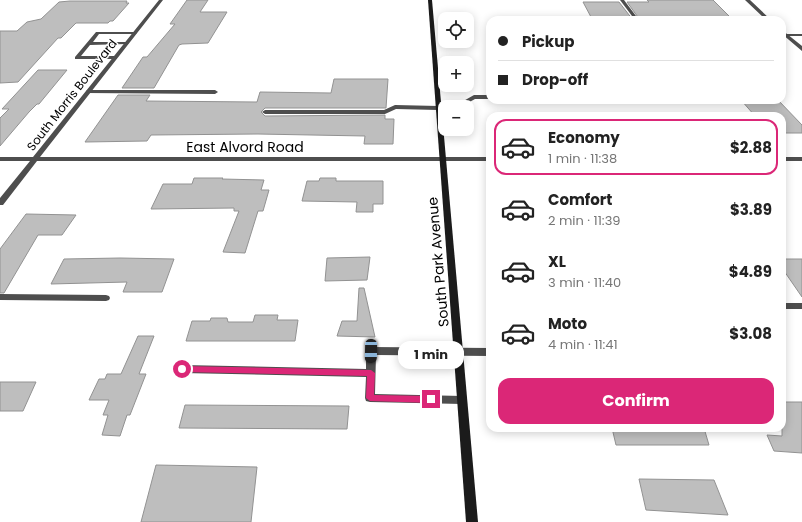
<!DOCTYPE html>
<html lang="en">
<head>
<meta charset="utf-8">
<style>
	body { margin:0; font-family:Poppins,sans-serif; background:#f6f6f6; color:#222; height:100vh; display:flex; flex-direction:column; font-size:15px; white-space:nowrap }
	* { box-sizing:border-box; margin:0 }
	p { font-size:13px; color:#767676 }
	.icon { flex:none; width:22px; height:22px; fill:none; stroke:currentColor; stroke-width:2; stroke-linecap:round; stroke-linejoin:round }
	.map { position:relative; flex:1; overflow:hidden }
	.sheet { position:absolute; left:486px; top:112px; width:300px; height:320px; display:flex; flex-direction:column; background:#fff; border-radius:12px; box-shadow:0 2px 10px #0003 }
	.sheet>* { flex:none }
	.hud { position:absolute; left:486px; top:16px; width:300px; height:88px; border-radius:12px; box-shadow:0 2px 10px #0003; display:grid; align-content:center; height:88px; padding:0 12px; background:#fff }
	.fabs { position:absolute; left:438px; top:12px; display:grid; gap:8px }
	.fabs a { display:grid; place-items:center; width:36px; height:36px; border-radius:8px; background:#fff; box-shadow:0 2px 10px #0003; font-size:20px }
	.end { position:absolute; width:18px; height:18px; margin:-9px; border:5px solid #db2777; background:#fff; box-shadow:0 0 0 2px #fff }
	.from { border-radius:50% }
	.bubble { position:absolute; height:28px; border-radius:12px; background:#fff; box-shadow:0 2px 10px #0003; font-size:13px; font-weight:700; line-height:28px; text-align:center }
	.car { position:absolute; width:12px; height:24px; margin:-12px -6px; border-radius:5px; box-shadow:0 0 3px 1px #0007; background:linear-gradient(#222 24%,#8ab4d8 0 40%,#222 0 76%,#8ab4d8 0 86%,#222 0) }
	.hud b { display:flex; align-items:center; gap:14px; height:38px; font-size:15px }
	.hud b+b { border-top:1px solid #e0e0e0 }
	.hud i { width:10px; height:10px; background:#222 }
	ul { padding:7px 0 0; list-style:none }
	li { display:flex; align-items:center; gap:12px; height:56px; margin:0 8px 6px; padding:0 4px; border:2px solid transparent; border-radius:12px }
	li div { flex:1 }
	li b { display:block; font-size:15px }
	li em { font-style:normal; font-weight:700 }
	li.on { border-color:#db2777 }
	li>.icon { width:36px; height:36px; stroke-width:1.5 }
	.primary-button { display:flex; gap:8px; margin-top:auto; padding:8px 12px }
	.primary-button a { flex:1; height:46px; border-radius:12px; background:#db2777; color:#fff; font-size:16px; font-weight:700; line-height:46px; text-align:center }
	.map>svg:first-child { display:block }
	.building { fill:#bebebe; stroke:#929292 }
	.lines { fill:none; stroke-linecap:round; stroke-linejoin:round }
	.lane { fill:#4e4e4e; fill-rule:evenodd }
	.street { fill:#4e4e4e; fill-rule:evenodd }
	.secondary { fill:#1b1b1b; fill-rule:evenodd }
	.route { fill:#db2777 }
	.labels { text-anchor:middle; stroke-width:3; stroke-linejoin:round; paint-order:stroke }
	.far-street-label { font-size:12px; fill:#000; stroke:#fff }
	.street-label { font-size:14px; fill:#000; stroke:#fff }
</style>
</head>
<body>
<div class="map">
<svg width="802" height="522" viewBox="0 0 802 522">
	<rect width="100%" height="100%" fill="#fff"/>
	<path class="building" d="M 187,0 L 208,0 L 200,12 L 227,12 L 208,43 L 182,44 L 179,45 L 154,88 L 122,88 L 143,57 L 147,57 L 175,24 L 170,24 Z
		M 647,0 L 713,0 L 733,20 L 640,20 L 627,2 L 649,2 Z
		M 70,1 L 127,1 L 126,3 L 129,3 L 113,21 L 110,21 L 108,23 L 76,23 L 61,38 L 58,38 L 18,82 L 0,83 L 0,31 L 17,31 L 27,22 L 41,19 L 59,2 Z
		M 583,2 L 619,2 L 633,20 L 612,20 L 610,17 L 591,17 Z
		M 38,70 L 67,70 L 39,104 L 37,104 L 29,112 L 0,146 L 0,118 L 9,109 L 2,109 Z
		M 334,79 L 388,79 L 386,108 L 265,108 L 261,112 L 265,116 L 385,115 L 385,119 L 394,119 L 393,144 L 364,144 L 365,136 L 258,134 L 151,135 L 147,141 L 85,142 L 118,95 L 150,95 L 146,101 L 257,102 L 260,92 L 331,93 Z
		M 741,100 L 778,100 L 802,125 L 802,133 L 782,133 L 782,116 L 755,116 Z
		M 194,178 L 223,178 L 222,179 L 264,180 L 261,190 L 269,190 L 263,211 L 258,211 L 245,253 L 223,252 L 239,211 L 234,211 L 234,208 L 151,209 L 163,184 L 192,184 Z
		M 320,178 L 336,178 L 336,181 L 383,181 L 383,204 L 373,204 L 373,212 L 356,212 L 357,202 L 302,201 L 307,181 L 319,181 Z
		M 26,214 L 76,215 L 62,235 L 38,235 L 4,293 L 0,293 L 0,249 Z
		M 370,257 L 367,280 L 325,281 L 327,258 Z
		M 120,258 L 174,259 L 162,292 L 123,292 L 127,282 L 51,284 L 64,259 Z
		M 782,259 L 802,259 L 802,297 L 782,268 Z
		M 359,288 L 364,288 L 375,337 L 337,336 L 342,321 L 357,321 Z
		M 255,315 L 278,315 L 277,320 L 298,320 L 295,341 L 186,341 L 192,321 L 210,321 L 211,318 L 227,318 L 228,322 L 253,322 Z
		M 138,336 L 154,336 L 139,374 L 146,374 L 130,415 L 127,415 L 120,436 L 102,435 L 108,415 L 103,415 L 109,400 L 89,400 L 99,379 L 105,379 L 107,374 L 121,374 Z
		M 0,382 L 36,382 L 23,411 L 0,411 Z
		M 782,402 L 802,402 L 802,453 L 774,451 L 767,435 L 782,436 Z
		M 185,405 L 349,406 L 347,429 L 179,428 Z
		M 612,428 L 704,428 L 709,445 L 616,445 Z
		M 156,465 L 257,467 L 251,522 L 141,522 Z
		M 639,479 L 714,480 L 728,515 L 646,510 Z"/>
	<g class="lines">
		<path class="lane" d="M 620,0 L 624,0 L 639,20 L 635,20 Z
			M 96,32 L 135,32 L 137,33 L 135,34 L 99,34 L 93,42 L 127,42 L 129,43 L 127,44 L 90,45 L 81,56 L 115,56 L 117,57 L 117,59 L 75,59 L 75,57 Z
			M 784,34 L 802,34 L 802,36 L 784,36 Z
			M 88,90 L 215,90 L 218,92 L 215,94 L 86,93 L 86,91 Z
			M 474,95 L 490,95 L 490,99 L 475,99 L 464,105 L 445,107 L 445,109 L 438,110 L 396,109 L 385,114 L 265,114 L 262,112 L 265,110 L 384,110 L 395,105 L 438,106 L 460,103 Z
			M 0,294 L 106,295 L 109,296 L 110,298 L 109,300 L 106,301 L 0,300 Z
			M 782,303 L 802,303 L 802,309 L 782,309 Z
			M 371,347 L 490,348 L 490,356 L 376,355 L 375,394 L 462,396 L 466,397 L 467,400 L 466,403 L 462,404 L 370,402 L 366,401 L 365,398 L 366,377 L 182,373 L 179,372 L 177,369 L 179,366 L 182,365 L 366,369 L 366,351 L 368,348 Z"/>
		<path class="street" d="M 159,0 L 163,0 L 40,157 L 490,157 L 490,161 L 37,161 L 3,205 L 0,205 L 0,198 L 30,161 L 0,161 L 0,157 L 33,157 Z
			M 745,0 L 750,0 L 771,20 L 766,20 Z
			M 782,30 L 802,46 L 802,51 L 782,34 Z
			M 782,157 L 802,157 L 802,161 L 782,161 Z"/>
		<path class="secondary" d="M 428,0 L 432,0 L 478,522 L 466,522 Z"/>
	</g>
	<path class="route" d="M 182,366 L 371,370 L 375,373 L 374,395 L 431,396 L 435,399 L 431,403 L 370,401 L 366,398 L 367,376 L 182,372 L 178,369 Z"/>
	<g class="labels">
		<g class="far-street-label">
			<text transform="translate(72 95) rotate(-52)" y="4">South Morris Boulevard</text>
		</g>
		<g class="street-label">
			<text x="245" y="152">East Alvord Road</text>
			<text transform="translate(438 262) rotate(-95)" y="5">South Park Avenue</text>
		</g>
	</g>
</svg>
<div class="fabs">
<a><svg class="icon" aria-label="locate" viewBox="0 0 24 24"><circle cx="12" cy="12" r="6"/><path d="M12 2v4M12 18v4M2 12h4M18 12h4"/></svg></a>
<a>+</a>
<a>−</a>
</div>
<i class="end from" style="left:182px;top:369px"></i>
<i class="end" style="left:431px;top:399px"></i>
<div class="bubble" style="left:398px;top:341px;width:66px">1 min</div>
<i class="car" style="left:371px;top:351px;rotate:181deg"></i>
<div class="hud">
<b><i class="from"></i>Pickup</b>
<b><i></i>Drop-off</b>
</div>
<section class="sheet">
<ul>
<li class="on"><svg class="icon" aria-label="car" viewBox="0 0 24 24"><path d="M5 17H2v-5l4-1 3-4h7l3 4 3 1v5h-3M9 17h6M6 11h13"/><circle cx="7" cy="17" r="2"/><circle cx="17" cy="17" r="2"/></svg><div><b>Economy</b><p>1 min · 11:38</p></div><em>$2.88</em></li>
<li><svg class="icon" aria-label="car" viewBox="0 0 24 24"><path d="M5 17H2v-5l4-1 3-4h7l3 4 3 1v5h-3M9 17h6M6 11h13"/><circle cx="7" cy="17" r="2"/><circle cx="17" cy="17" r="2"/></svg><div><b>Comfort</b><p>2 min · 11:39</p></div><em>$3.89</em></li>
<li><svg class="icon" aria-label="car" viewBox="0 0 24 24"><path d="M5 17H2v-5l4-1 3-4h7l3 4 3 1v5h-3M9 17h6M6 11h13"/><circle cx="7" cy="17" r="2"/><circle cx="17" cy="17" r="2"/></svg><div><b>XL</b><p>3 min · 11:40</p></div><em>$4.89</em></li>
<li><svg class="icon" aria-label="car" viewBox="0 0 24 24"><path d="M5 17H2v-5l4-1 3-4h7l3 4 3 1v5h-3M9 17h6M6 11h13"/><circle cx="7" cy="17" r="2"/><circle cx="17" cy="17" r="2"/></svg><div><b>Moto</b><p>4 min · 11:41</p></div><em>$3.08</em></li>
</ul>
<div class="primary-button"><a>Confirm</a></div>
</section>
</div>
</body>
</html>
